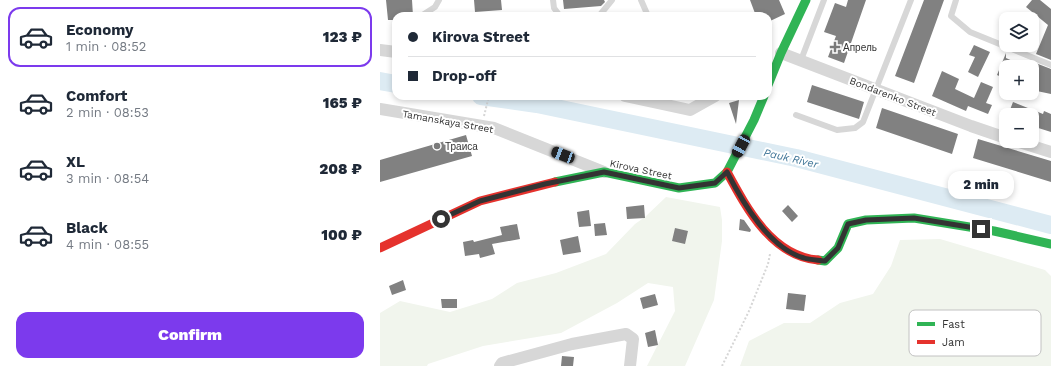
<!DOCTYPE html>
<html lang="en">
<head>
<meta charset="utf-8">
<style>
	body { margin:0; font-family:"Work Sans",sans-serif; background:#f6f6f7; color:#1f2937; height:100vh; display:flex; flex-direction:column; font-size:15px; white-space:nowrap }
	* { box-sizing:border-box; margin:0 }
	p { font-size:13px; color:#747a83 }
	.icon { flex:none; width:22px; height:22px; fill:none; stroke:currentColor; stroke-width:2; stroke-linecap:round; stroke-linejoin:round }
	.map { position:relative; flex:1; overflow:hidden }
	.drawer { display:flex; flex-direction:column; background:#fff; width:380px }
	.drawer>* { flex:none }
	.hud { position:absolute; left:12px; top:12px; width:380px; height:88px; border-radius:12px; box-shadow:0 2px 6px #0003; display:grid; align-content:center; height:88px; padding:0 16px; background:#fff }
	.tools { position:absolute; left:619px; top:12px; display:grid; gap:8px }
	.tools a { display:grid; place-items:center; width:40px; height:40px; border-radius:8px; background:#fff; box-shadow:0 2px 6px #0003; font-size:20px }
	.end { position:absolute; width:18px; height:18px; margin:-9px; border:5px solid #333; background:#fff; box-shadow:0 0 0 2px #fff }
	.from { border-radius:50% }
	.bubble { position:absolute; height:28px; border-radius:12px; background:#fff; box-shadow:0 2px 6px #0003; font-size:13px; font-weight:800; line-height:28px; text-align:center }
	.car { position:absolute; width:12px; height:24px; margin:-12px -6px; border-radius:5px; box-shadow:0 0 3px 1px #0007; background:linear-gradient(#222 24%,#8ab4d8 0 40%,#222 0 76%,#8ab4d8 0 86%,#222 0) }
	.hud b { display:flex; align-items:center; gap:14px; height:38px; font-size:15px }
	.hud b+b { border-top:1px solid #e0e1e3 }
	.hud i { width:10px; height:10px; background:#1f2937 }
	ul { padding:7px 0 0; list-style:none }
	li { display:flex; align-items:center; gap:12px; height:60px; margin:0 8px 6px; padding:0 8px; border:2px solid transparent; border-radius:12px }
	li div { flex:1 }
	li b { display:block; font-size:15px }
	li em { font-style:normal; font-weight:800 }
	li.current { border-color:#7c3aed }
	li>.icon { width:36px; height:36px; stroke-width:1.5 }
	.cta { display:flex; gap:8px; margin-top:auto; padding:8px 16px }
	.cta a { flex:1; height:46px; border-radius:12px; background:#7c3aed; color:#fff; font-size:16px; font-weight:800; line-height:46px; text-align:center }
	main { display:flex; flex:1; min-height:0 }
	.map>svg:first-child { display:block }
	.green { fill:#f1f5ed }
	.lines { fill:none; stroke-linecap:round; stroke-linejoin:round }
	.stream { stroke:#ddebf3; stroke-width:3 }
	.river { stroke:#ddebf3; stroke-width:18 }
	.building { fill:#818181 }
	.path { stroke:#d6d6d6; stroke-width:2; stroke-dasharray:2 2; stroke-linecap:butt }
	.lane { stroke:#d7d7d7; stroke-width:6 }
	.street { stroke:#d7d7d7; stroke-width:12 }
	.fast { stroke:#30b455; stroke-width:9 }
	.jam { stroke:#e5322d; stroke-width:9 }
	.route { stroke:#333; stroke-width:5 }
	.poi-dot { fill:#7a7a7a; stroke:#fff; stroke-width:1.5 }
	.labels { text-anchor:middle; stroke-width:4; stroke-linejoin:round; paint-order:stroke }
	.poi-label { font-size:10px; fill:#333; stroke:#fff; text-anchor:start }
	.street-label { font-size:10px; fill:#333; stroke:#fff }
	.water-label { font-size:11px; font-style:italic; fill:#3f7597; stroke:#fff }
	.key { fill:#fff; stroke:#c2c2c2; stroke-width:1 }
	.key-label { font-size:11px; fill:#333 }
</style>
</head>
<body>
<main>
<section class="drawer">
<ul>
<li class="current"><svg class="icon" aria-label="car" viewBox="0 0 24 24"><path d="M5 17H2v-5l4-1 3-4h7l3 4 3 1v5h-3M9 17h6M6 11h13"/><circle cx="7" cy="17" r="2"/><circle cx="17" cy="17" r="2"/></svg><div><b>Economy</b><p>1 min · 08:52</p></div><em>123 ₽</em></li>
<li><svg class="icon" aria-label="car" viewBox="0 0 24 24"><path d="M5 17H2v-5l4-1 3-4h7l3 4 3 1v5h-3M9 17h6M6 11h13"/><circle cx="7" cy="17" r="2"/><circle cx="17" cy="17" r="2"/></svg><div><b>Comfort</b><p>2 min · 08:53</p></div><em>165 ₽</em></li>
<li><svg class="icon" aria-label="car" viewBox="0 0 24 24"><path d="M5 17H2v-5l4-1 3-4h7l3 4 3 1v5h-3M9 17h6M6 11h13"/><circle cx="7" cy="17" r="2"/><circle cx="17" cy="17" r="2"/></svg><div><b>XL</b><p>3 min · 08:54</p></div><em>208 ₽</em></li>
<li><svg class="icon" aria-label="car" viewBox="0 0 24 24"><path d="M5 17H2v-5l4-1 3-4h7l3 4 3 1v5h-3M9 17h6M6 11h13"/><circle cx="7" cy="17" r="2"/><circle cx="17" cy="17" r="2"/></svg><div><b>Black</b><p>4 min · 08:55</p></div><em>100 ₽</em></li>
</ul>
<div class="cta"><a>Confirm</a></div>
</section>
<div class="map">
<svg width="671" height="366" viewBox="0 0 671 366">
	<rect width="100%" height="100%" fill="#fff"/>
	<path class="green" d="M 286,197 L 340,207 L 342,220 L 342,241 L 334,300 L 305,366 L 267,366 L 295,311 L 293,287 L 268,283 L 237,303 L 181,333 L 103,346 L 48,364 L 47,366 L 0,366 L 0,313 L 20,301 L 70,312 L 112,299 L 137,283 L 176,273 L 226,254 L 255,224 L 265,217 Z
		M 560,239 L 665,270 L 671,276 L 671,366 L 360,366 L 369,341 L 404,323 L 430,323 L 460,303 L 493,294 L 511,266 L 520,240 Z"/>
	<g class="lines">
		<path class="stream" d="M 157,104 L 163,96"/>
		<path class="river" d="M 0,81 L 16,84
			M 101,96 L 157,104 L 416,158 L 671,225"/>
	</g>
	<path class="building" d="M 6,0 L 32,0 L 33,16 L 16,16 L 16,20 L 8,20 Z
		M 94,0 L 121,0 L 122,10 L 95,12 Z
		M 183,0 L 224,0 L 225,2 L 221,6 L 184,9 Z
		M 370,0 L 399,0 L 405,14 L 388,22 L 388,16 L 376,16 Z
		M 468,0 L 486,0 L 464,63 L 448,57 L 456,36 L 444,32 L 455,3 L 466,7 Z
		M 544,0 L 564,0 L 534,83 L 515,76 Z
		M 652,0 L 660,0 L 671,9 L 671,60 L 656,54 L 668,25 L 646,7 Z
		M 594,45 L 610,52 L 598,77 L 588,72 L 595,57 L 589,55 Z
		M 626,53 L 626,58 L 646,67 L 626,67 L 626,79 L 617,75 Z
		M 653,62 L 671,69 L 671,94 L 652,90 Z
		M 562,71 L 579,79 L 575,89 L 594,98 L 601,82 L 613,87 L 606,103 L 612,105 L 608,114 L 588,106 L 586,111 L 552,96 Z
		M 432,85 L 484,102 L 479,119 L 427,102 Z
		M 359,100 L 356,124 L 349,103 Z
		M 633,102 L 663,114 L 664,111 L 671,114 L 671,132 L 652,126 L 652,115 L 628,115 Z
		M 502,108 L 578,134 L 572,154 L 496,128 Z
		M 86,135 L 92,156 L 0,182 L 0,160 Z
		M 598,139 L 671,161 L 671,182 L 593,158 Z
		M 264,205 L 265,218 L 247,219 L 246,207 Z
		M 408,205 L 418,216 L 412,222 L 402,211 Z
		M 209,210 L 211,226 L 199,227 L 197,212 Z
		M 360,219 L 364,220 L 371,230 L 370,232 L 359,230 Z
		M 225,223 L 227,235 L 215,236 L 214,224 Z
		M 137,224 L 140,239 L 112,244 L 115,254 L 100,258 L 99,254 L 85,256 L 83,242 L 93,240 L 94,242 L 122,235 L 120,227 Z
		M 295,228 L 308,231 L 305,244 L 292,241 Z
		M 198,236 L 201,252 L 183,255 L 180,240 Z
		M 23,280 L 26,290 L 12,295 L 9,286 Z
		M 408,293 L 426,295 L 424,311 L 406,309 Z
		M 275,294 L 278,305 L 263,309 L 260,298 Z
		M 61,299 L 77,299 L 77,308 L 62,308 Z
		M 275,330 L 278,345 L 268,347 L 265,333 Z
		M 182,356 L 194,357 L 193,366 L 181,366 Z"/>
	<g class="lines">
		<path class="path" d="M 104,116 L 109,96
			M 342,366 L 369,311 L 388,264 L 390,254"/>
		<path class="lane" d="M 173,0 L 174,8 L 180,16
			M 261,0 L 268,16
			M 576,0 L 571,16 L 590,32 L 671,65
			M 41,16 L 55,7 L 59,0
			M 219,16 L 232,0
			M 364,16 L 365,16
			M 421,60 L 444,0
			M 416,115 L 457,130 L 475,128 L 483,122 L 531,0"/>
		<path class="street" d="M 0,50 L 16,52
			M 401,53 L 591,126 L 626,138
			M 245,96 L 310,110 L 335,96
			M 0,109 L 114,128 L 224,172
			M 636,141 L 671,152
			M 120,366 L 122,363 L 192,344 L 246,334 L 253,339 L 250,366"/>
		<path class="fast" d="M 388,85 L 401,53 L 426,0
			M 175,182 L 224,172 L 299,188 L 335,183 L 347,172 L 374,120 L 384,96
			M 438,260 L 445,261 L 458,248 L 468,224 L 486,220 L 534,218 L 614,231 L 671,244"/>
		<path class="jam" d="M 347,172 C 367,209 392,256 438,260
			M 0,248 L 100,201 L 175,182"/>
	</g>
	<g class="lines">
		<path class="route" d="M 61,219 L 100,201 L 165,184 L 224,172 L 299,188 L 335,183 L 347,172 C 363,203 389,248 424,258 C 430,260 439,260 445,261 L 458,248 L 468,224 L 486,220 L 534,218 L 601,229"/>
	</g>
	<g class="poi-dot">
		<path d="M453 41h4v4h4v4h-4v4h-4v-4h-4v-4h4z"/>
		<circle cx="57" cy="146" r="4"/>
	</g>
	<g class="labels">
		<g class="poi-label">
			<text x="463" y="51">Апрель</text>
			<text x="65" y="150">Траиса</text>
		</g>
		<g class="street-label">
			<text transform="translate(513 96) rotate(21)" y="4">Bondarenko Street</text>
			<text transform="translate(68 121) rotate(10)" y="4">Tamanskaya Street</text>
			<text transform="translate(261 169) rotate(12)" y="4">Kirova Street</text>
		</g>
		<g class="water-label">
			<text transform="translate(411 158) rotate(13)" y="4">Pauk River</text>
		</g>
	</g>
	<rect x="529" y="310" width="132" height="46" rx="6" class="key"/>
	<rect x="537" y="322" width="18" height="4" fill="#30b455"/>
	<rect x="537" y="340" width="18" height="4" fill="#e5322d"/>
	<g class="key-label">
		<text x="562" y="328">Fast</text>
		<text x="562" y="346">Jam</text>
	</g>
</svg>
<div class="tools">
<a><svg class="icon" aria-label="layers" viewBox="0 0 24 24"><path d="M12 4l9 5-9 5-9-5zM3 14l9 5 9-5"/></svg></a>
<a>+</a>
<a>−</a>
</div>
<i class="end from" style="left:61px;top:219px"></i>
<i class="end" style="left:601px;top:229px"></i>
<div class="bubble" style="left:568px;top:171px;width:66px">2 min</div>
<i class="car" style="left:361px;top:146px;rotate:208deg"></i>
<i class="car" style="left:183px;top:155px;rotate:291deg"></i>
<div class="hud">
<b><i class="from"></i>Kirova Street</b>
<b><i></i>Drop-off</b>
</div>
</div>
</main>
</body>
</html>
